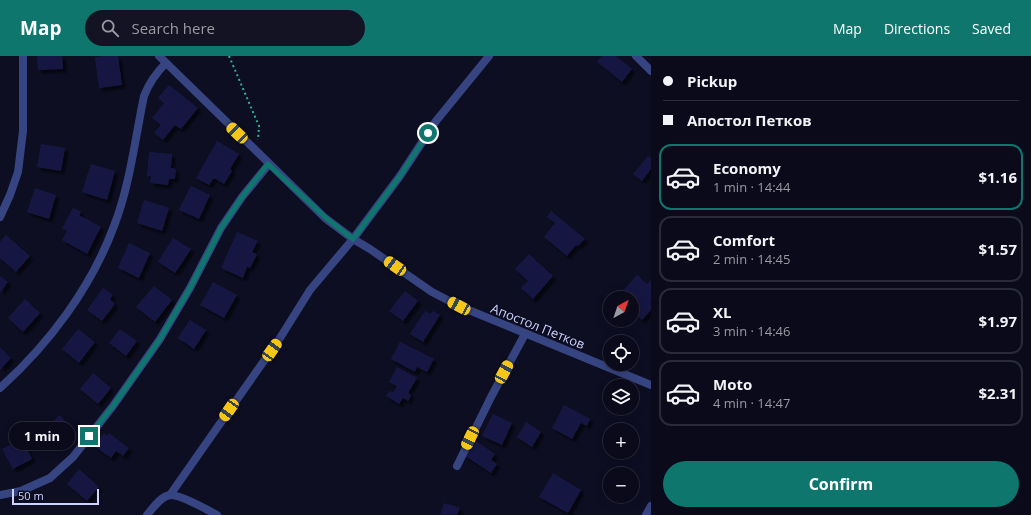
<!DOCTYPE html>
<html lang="en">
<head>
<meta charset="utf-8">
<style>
	body { margin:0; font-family:"Open Sans",sans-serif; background:#131323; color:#f1f3f6; height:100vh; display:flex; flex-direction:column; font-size:15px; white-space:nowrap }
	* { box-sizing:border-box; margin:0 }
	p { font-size:13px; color:#999aa2 }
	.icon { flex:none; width:22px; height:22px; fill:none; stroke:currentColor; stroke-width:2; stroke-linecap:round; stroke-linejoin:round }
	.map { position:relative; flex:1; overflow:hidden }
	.panel { display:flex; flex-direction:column; background:#0a0a1a; width:380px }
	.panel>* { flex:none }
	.banner { display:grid; align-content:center; height:88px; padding:0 12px; background:#0a0a1a }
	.needle { width:26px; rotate:40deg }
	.tools { position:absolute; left:603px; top:235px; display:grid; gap:8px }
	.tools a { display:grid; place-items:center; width:36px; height:36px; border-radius:50%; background:#0a0a1a; box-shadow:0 2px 10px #0003,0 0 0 1px #2a2b39; font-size:20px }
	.scale { position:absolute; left:12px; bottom:10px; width:87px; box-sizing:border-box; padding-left:4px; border:2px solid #ced3ff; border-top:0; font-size:11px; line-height:14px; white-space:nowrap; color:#ced3ff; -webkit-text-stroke:3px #0d0e22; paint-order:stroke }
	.end { position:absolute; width:18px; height:18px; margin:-9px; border:5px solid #0f766e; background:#fff; box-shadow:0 0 0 2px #fff }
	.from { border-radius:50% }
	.bubble { position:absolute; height:28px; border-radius:14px; background:#0a0a1a; box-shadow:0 2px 10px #0003,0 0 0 1px #2a2b39; font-size:13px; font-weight:700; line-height:28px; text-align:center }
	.car { position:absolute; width:12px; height:24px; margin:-12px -6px; border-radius:5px; box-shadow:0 0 3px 1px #0007; background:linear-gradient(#f5c518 24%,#345 0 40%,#f5c518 0 76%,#345 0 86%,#f5c518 0) }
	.banner b { display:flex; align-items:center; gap:14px; height:38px; font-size:15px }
	.banner b+b { border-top:1px solid #2a2b39 }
	.banner i { width:10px; height:10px; background:#f1f3f6 }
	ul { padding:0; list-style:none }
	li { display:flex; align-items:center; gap:12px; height:66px; margin:0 8px 6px; padding:0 4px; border:2px solid #2a2b39; border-radius:12px }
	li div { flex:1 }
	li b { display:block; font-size:15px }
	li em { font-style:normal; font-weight:700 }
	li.active { border-color:#0f766e }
	li>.icon { width:36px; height:36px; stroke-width:1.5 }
	.cta { display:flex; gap:8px; margin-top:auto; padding:8px 12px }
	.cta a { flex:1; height:46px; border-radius:24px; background:#0f766e; color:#fff; font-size:16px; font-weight:700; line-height:46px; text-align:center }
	header { display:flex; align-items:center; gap:24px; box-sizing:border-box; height:56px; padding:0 20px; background:#0f766e; color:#fff }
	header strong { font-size:19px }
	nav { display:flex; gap:22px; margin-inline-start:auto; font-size:14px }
	.search { width:280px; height:36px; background:#131323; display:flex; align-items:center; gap:10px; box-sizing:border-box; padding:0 14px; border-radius:22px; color:#999aa2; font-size:15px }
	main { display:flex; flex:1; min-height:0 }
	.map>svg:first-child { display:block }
	.building { fill:#181943; filter:url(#shadow) }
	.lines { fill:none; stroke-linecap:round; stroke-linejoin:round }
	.path { stroke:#2ab68e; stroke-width:2; stroke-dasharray:2 3; stroke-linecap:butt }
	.minor { stroke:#364582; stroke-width:8 }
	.route { stroke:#0f766e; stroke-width:5 }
	.labels { text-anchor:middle; stroke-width:3; stroke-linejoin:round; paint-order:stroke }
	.street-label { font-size:13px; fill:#ced3ff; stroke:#0d0e22 }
</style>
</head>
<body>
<header>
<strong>Map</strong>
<div class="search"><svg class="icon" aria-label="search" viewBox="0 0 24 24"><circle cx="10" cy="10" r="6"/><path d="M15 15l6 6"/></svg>Search here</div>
<nav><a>Map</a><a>Directions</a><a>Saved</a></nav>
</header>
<main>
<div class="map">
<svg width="651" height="459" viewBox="0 0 651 459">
	<defs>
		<filter id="shadow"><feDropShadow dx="3.5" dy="3.5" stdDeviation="1" flood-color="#0009"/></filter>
	</defs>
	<rect width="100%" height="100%" fill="#0d0e22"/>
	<path class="building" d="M 37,0 L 62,0 L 63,13 L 38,14 Z
		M 106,0 L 118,0 L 122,29 L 99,32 L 95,1 Z
		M 602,0 L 616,0 L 632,13 L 622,26 L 597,6 Z
		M 169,29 L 198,52 L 181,73 L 175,69 L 163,84 L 154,77 L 161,69 L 152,62 L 164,47 L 158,42 Z
		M 217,85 L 239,98 L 230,113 L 232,115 L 224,128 L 214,122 L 209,129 L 196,122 Z
		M 41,88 L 65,92 L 61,115 L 37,111 Z
		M 149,96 L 172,98 L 171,112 L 176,113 L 175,123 L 169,123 L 168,129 L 150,127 L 151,120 L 147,120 Z
		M 648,100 L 651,102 L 651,113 L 642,125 L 633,118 Z
		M 91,108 L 115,115 L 107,144 L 82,136 Z
		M 191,130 L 210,139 L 199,163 L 179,154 Z
		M 35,132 L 56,139 L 49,163 L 27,156 Z
		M 144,144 L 169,152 L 162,175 L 137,167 Z
		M 73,152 L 81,156 L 79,159 L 101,171 L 87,198 L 62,184 L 67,175 L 62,172 Z
		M 551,155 L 585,183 L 578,190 L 576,189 L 567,200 L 544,181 L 555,167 L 547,161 Z
		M 237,176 L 258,185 L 252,196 L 257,198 L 250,212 L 247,211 L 243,222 L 221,212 Z
		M 6,179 L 30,200 L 16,216 L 0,202 L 0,186 Z
		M 173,182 L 191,193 L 175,217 L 158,206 Z
		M 129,187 L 150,197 L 139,222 L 118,212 Z
		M 529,198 L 553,220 L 533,243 L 521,232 L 528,225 L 515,213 Z
		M 637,219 L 647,228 L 651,224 L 651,246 L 650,247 L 651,248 L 651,254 L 642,264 L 632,255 L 632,242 L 617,242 Z
		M 0,220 L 8,226 L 0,237 Z
		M 213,226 L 237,239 L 224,262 L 200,249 Z
		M 154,230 L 172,244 L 155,266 L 136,251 Z
		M 103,232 L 113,239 L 110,243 L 115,248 L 102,265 L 87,254 Z
		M 405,235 L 418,245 L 403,265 L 389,255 Z
		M 25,243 L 40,257 L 23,276 L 8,262 Z
		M 425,255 L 430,258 L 433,255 L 440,259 L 423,286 L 410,278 Z
		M 190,264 L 206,274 L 194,293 L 178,282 Z
		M 78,273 L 95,286 L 79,307 L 62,293 Z
		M 120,273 L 137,285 L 126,300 L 109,287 Z
		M 400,286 L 434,303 L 427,316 L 417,311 L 415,316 L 391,303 Z
		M 0,291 L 11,302 L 0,314 Z
		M 397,311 L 417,322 L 408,337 L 411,339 L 408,345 L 403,342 L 399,348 L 386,340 L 389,335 L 393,337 L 397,330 L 389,326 Z
		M 93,317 L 111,332 L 98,348 L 80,333 Z
		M 564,349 L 590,363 L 587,370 L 581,367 L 572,383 L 552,372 Z
		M 493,358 L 512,367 L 502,389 L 482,380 Z
		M 59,359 L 70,369 L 58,383 L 47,373 Z
		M 526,366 L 541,376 L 532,391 L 517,381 Z
		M 104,377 L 107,380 L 109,377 L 129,392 L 123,400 L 116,395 L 111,402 L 94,390 Z
		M 22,383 L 32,403 L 13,413 L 2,393 Z
		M 474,384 L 495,398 L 491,404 L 497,408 L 491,417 L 464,399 Z
		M 79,413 L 99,431 L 87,445 L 67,428 Z
		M 553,417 L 581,434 L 568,457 L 539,441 Z
		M 444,447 L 460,452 L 457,459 L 440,459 Z"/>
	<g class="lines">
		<path class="path" d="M 229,0 L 259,70 L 258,84"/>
		<path class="minor" d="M 159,0 L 325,162 L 353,183 L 370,193 L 432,236 L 459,250 L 651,329
			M 636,0 L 651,15
			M 0,161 L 10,139 L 18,116 L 23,75 L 23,0
			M 0,332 C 49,288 91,232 114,170 C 130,129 135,83 144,40 C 149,27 156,17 166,7
			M 457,410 L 491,341 L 525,278
			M 0,439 L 21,435 L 50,422 L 73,401 L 113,350 L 160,283 L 190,232 L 221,172 L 242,141 L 269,108
			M 170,439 L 280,282 L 310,234 L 353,183 L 400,120 L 436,65 L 489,0
			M 147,459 C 153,452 161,440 170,439 C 179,438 208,454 217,459
			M 646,459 L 651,450"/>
	</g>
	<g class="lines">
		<path class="route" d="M 89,380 L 113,350 L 160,283 L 190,232 L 221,172 L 242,141 L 268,108 L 326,162 L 353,183 L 400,120 L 428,77"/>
	</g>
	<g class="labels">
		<g class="street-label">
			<text transform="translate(538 270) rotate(22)" y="5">Апостол Петков</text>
		</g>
	</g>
</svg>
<div class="tools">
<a><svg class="needle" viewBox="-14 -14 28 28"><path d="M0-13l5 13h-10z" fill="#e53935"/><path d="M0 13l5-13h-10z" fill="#999aa2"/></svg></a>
<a><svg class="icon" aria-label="locate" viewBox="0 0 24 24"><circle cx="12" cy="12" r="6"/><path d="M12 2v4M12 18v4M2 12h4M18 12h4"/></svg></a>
<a><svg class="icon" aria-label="layers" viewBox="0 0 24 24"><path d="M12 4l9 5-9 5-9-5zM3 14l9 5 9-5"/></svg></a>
<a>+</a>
<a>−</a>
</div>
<div class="scale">50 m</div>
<i class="end from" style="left:428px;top:77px"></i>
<i class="end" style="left:89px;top:380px"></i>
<div class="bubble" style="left:9px;top:366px;width:66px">1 min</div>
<i class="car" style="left:237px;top:77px;rotate:314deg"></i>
<i class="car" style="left:395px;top:210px;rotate:305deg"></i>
<i class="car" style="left:459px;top:250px;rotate:298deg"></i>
<i class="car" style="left:272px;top:294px;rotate:35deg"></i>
<i class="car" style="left:504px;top:316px;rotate:28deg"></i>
<i class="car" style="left:229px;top:354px;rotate:215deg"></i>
<i class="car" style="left:470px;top:382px;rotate:206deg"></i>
</div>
<section class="panel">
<div class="banner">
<b><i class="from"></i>Pickup</b>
<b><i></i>Апостол Петков</b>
</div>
<ul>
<li class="active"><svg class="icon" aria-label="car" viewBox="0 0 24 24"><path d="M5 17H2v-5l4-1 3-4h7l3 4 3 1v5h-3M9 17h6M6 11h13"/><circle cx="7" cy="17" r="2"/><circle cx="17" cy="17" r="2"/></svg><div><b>Economy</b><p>1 min · 14:44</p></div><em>$1.16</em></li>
<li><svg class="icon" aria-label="car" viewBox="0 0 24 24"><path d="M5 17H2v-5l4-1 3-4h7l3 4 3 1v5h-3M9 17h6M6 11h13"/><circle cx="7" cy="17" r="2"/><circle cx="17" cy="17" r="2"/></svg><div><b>Comfort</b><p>2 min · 14:45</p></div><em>$1.57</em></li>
<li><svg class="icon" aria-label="car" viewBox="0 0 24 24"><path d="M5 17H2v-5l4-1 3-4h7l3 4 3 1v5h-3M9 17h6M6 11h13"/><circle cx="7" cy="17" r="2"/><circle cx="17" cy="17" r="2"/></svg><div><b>XL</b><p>3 min · 14:46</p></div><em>$1.97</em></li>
<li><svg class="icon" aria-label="car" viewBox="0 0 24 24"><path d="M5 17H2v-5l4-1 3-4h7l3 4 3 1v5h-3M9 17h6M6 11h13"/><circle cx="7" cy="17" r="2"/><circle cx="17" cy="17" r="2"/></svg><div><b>Moto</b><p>4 min · 14:47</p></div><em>$2.31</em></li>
</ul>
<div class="cta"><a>Confirm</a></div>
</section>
</main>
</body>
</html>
